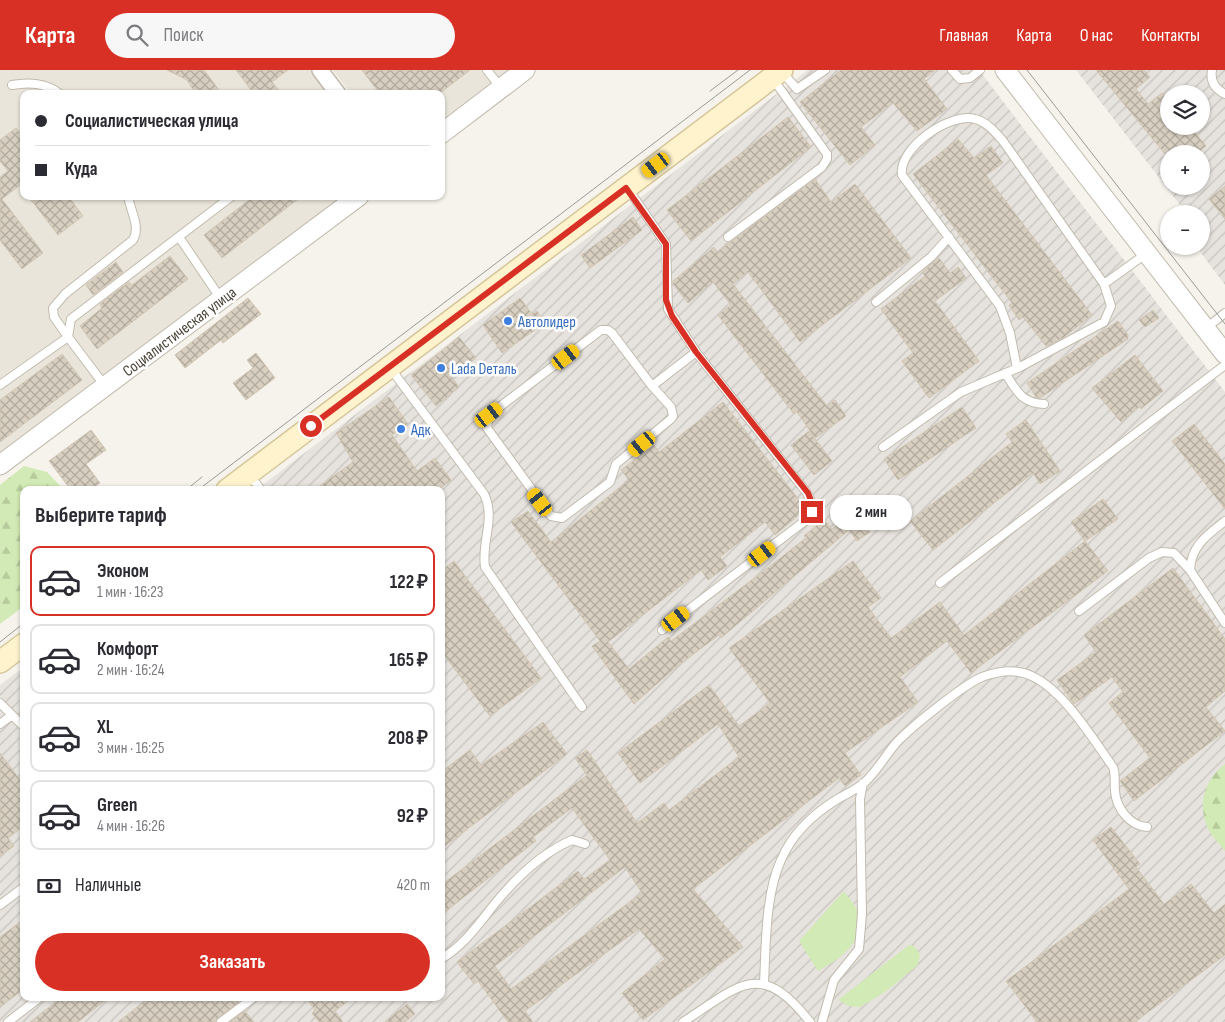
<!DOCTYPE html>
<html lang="ru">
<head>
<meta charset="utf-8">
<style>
	body { margin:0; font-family:"Sofia Sans Condensed",sans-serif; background:#f7f7f7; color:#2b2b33; height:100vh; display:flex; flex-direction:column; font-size:19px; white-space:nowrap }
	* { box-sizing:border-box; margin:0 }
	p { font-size:16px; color:#7c7c81 }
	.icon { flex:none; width:28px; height:28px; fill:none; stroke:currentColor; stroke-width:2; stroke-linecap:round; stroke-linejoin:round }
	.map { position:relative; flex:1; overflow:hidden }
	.panel { position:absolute; left:20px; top:416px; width:425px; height:515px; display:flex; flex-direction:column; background:#fff; border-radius:10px; box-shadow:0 1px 4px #0004 }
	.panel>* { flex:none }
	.hud { position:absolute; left:20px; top:20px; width:425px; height:110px; border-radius:10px; box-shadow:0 1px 4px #0004; display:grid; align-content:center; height:110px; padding:0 15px; background:#fff }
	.buttons { position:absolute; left:1160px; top:15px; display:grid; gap:10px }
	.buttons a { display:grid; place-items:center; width:50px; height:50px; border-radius:50%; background:#fff; box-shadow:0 1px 4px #0004; font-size:25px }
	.end { position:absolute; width:22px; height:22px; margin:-11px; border:6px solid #d93025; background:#fff; box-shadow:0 0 0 2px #fff }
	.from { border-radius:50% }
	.bubble { position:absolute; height:35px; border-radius:18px; background:#fff; box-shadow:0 1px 4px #0004; font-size:16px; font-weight:700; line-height:35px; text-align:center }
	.car { position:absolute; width:15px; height:30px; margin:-15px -8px; border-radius:6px; box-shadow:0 0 4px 1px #0007; background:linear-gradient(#f5c518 24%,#345 0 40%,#f5c518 0 76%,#345 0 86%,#f5c518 0) }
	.hud b { display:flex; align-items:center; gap:18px; height:48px; font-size:19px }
	.hud b+b { border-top:1px solid #e1e1e2 }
	.hud i { width:12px; height:12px; background:#2b2b33 }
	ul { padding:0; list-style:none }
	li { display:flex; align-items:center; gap:15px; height:70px; margin:0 10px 8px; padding:0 5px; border:2px solid #e1e1e2; border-radius:10px }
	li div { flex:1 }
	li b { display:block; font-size:19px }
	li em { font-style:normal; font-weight:700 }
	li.on { border-color:#d93025 }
	li>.icon { width:45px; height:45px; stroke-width:1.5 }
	h2 { padding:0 15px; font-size:22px; line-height:60px }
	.pay { display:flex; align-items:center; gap:12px; height:55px; padding:0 15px; font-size:19px }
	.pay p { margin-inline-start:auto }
	.primary-button { display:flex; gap:10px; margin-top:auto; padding:10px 15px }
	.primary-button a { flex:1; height:58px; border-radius:30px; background:#d93025; color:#fff; font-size:20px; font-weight:700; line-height:58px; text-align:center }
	header { display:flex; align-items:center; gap:30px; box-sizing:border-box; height:70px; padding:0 25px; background:#d93025; color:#fff }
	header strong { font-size:24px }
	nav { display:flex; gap:28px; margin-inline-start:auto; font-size:18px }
	.search { width:350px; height:45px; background:#f7f7f7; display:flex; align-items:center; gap:12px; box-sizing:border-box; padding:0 18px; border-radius:28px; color:#7c7c81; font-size:19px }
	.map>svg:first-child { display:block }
	.residential { fill:#eae5da }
	.industrial { fill:url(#industrial-furrows); fill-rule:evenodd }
	.grass { fill:#d2eab5 }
	.forest { fill:url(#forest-firs) }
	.building { fill:url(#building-cross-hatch); stroke:#d3c7b4; fill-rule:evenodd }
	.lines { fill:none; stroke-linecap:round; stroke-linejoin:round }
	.service-casing { stroke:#c2bbae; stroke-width:10 }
	.minor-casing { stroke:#c2bbae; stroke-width:18 }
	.tertiary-casing { stroke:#c2bbae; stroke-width:21 }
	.secondary-casing { stroke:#d6c79b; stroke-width:24 }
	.service { stroke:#fff; stroke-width:8 }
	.minor { stroke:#fff; stroke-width:15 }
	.tertiary { stroke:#fff; stroke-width:19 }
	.secondary { stroke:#fff3cd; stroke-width:21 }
	.tram { stroke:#9a9a9a; stroke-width:1 }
	.route { stroke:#d93025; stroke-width:6 }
	.shop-dot { fill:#3f7fe0; stroke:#fff; stroke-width:2 }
	.labels { text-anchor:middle; stroke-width:5; stroke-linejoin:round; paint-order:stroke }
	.shop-label { font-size:16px; fill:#366cbe; stroke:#fff; text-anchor:start }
	.street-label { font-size:16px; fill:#4b4439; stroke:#fff }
</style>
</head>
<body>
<header>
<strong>Карта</strong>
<div class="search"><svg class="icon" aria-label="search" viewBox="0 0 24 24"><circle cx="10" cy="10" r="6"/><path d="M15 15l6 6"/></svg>Поиск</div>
<nav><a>Главная</a><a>Карта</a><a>О нас</a><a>Контакты</a></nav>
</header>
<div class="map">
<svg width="1225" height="952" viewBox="0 0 1225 952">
	<defs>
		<pattern id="industrial-furrows" width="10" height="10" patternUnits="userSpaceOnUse" patternTransform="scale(1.25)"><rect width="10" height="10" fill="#e6e2dd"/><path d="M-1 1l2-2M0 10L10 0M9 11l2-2" fill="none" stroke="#c7c3be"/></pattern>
		<pattern id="forest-firs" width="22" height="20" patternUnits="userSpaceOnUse" patternTransform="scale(1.25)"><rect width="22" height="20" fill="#d2eab5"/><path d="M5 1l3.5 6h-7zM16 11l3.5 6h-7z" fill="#b6ca9c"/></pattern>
		<pattern id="building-cross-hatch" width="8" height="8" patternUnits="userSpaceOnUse" patternTransform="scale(1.25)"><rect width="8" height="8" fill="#d8cfc1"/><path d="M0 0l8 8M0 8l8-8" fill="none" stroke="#b1aa9e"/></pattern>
	</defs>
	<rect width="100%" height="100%" fill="#f6f3ec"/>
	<path class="residential" d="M 0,0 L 312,0 L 330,24 L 24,24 L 24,126 L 349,126 L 0,386 Z
		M 333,0 L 512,0 L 441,53 L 441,24 L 351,24 Z"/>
	<path class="industrial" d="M 808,0 L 979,0 L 1225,322 L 1225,952 L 0,952 L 0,615 L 24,597 L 24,928 L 441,928 L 441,420 L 256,420 Z
		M 1076,0 L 1225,0 L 1225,215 L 1201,183 L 1199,176 L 1201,176 L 1201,144 L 1187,144 ZM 1169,24 L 1201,24 L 1201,56 L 1169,56 ZM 1169,84 L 1201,84 L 1201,116 L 1169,116 Z"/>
	<path class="grass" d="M 844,821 C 848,827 855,834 857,841 C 866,873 842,887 818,901 L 799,871 Z
		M 909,875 L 914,876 L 920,884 L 918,895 L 885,922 L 860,937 L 849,936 L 838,930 Z"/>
	<path class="forest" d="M 24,396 L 47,402 L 64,420 L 24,420 L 24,536 L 0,554 L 0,415 Z
		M 1225,694 L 1225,781 C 1219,773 1210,765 1207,756 C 1197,731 1206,709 1225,694 Z"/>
	<path class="building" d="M 167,0 L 204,0 L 222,24 L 196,24 L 187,10 Z
		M 236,0 L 288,0 L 272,12 L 282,24 L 254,24 Z
		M 362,0 L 470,0 L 439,24 L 380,24 Z
		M 841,0 L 935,0 L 924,9 L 947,39 L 917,61 L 893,33 L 861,57 L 875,75 L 850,95 L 800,32 Z
		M 1096,0 L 1144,0 L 1150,7 L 1136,19 L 1148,34 L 1162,23 L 1169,30 L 1169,56 L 1190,56 L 1206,76 L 1196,84 L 1165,84 Z
		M 788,47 L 811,77 L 691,171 L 667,140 Z
		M 16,58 L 24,68 L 24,112 L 2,129 L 43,183 L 22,199 L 0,170 L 0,107 L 8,101 L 0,91 L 0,70 Z
		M 958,69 L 974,88 L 991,76 L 1003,93 L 986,105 L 1092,245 L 1063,268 L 1046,276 L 1023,247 L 1019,250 L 1009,235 L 1012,233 L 913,104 Z
		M 815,109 L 831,132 L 855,114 L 911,188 L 800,272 L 748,202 L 733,214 L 827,336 L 835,330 L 846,346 L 815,368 L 797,342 L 794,344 L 718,245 L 731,235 L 713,212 L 688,233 L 673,214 L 673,211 L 714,177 L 717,182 Z
		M 1225,116 L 1225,149 L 1209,129 Z
		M 28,126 L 68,126 L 83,146 L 58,165 Z
		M 254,126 L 302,126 L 222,188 L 204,165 Z
		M 633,147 L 642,160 L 590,198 L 581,185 Z
		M 170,186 L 188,209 L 97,279 L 80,256 L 102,238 L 100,234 L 129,212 L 132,215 Z
		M 939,188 L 950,203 L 958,197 L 966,208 L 935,231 L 979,291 L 929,328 L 902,291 L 913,283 L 881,239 L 925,206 L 922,202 Z
		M 116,192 L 123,202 L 93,225 L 86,215 Z
		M 248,228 L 261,244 L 223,273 L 221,270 L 185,298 L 175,285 Z
		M 520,228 L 532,244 L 537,241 L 545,253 L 502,283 L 483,255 Z
		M 1153,240 L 1159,248 L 1145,257 L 1139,250 Z
		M 1118,251 L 1128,265 L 1128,269 L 1040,328 L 1036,327 L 1027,313 Z
		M 459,267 L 476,288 L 452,307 L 459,317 L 436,336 L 411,305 Z
		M 256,283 L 275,308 L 246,330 L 233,313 L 253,298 L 247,290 Z
		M 62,284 L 82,310 L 0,372 L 0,330 Z
		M 1135,285 L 1163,321 L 1141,339 L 1139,337 L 1121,352 L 1092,318 Z
		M 389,327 L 408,354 L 392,365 L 417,401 L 435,388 L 451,410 L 438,420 L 314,420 L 353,392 L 336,363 Z
		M 723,332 L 806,439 L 775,465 L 765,452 L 720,487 L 727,496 L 708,510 L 701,500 L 608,572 L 629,599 L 668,567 L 671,571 L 765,500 L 807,467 L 804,466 L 824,449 L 832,459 L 854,439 L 870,462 L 857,471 L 849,460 L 721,568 L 719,565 L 675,598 L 634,634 L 592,576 L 600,571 L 511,452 L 528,441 L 551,472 L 629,410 L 621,400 L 654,375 L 659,382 Z
		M 962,337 L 976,358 L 898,410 L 884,389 Z
		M 1026,350 L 1060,401 L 1040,414 L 1033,403 L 933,480 L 910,451 L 1012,372 L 1006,364 Z
		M 1194,354 L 1225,394 L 1225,439 L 1172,371 Z
		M 91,360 L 106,380 L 86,394 L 100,413 L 90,420 L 71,420 L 49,391 Z
		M 809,361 L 832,391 L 814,405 L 791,375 Z
		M 1103,429 L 1118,449 L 1085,471 L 1071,452 Z
		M 1085,471 L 1108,501 L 971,603 L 947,571 L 900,607 L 918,632 L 845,683 L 861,705 L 845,716 L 839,708 L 693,819 L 743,877 L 643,950 L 622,923 L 665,889 L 639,859 L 525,941 L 533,952 L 508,952 L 478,911 L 474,914 L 457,892 L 578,801 L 584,809 L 610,790 L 572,738 L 533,767 L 536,771 L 441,845 L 441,815 L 587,705 L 575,688 L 587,680 L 637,753 L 664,733 L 669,740 L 739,687 L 718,654 L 640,713 L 618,683 L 709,615 L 739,656 L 770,633 L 729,578 L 853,491 L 881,528 L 868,537 L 891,568 L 940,532 L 964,565 ZM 625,797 L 642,823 L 511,919 L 495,896 Z
		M 454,491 L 541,608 L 490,646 L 441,581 L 441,501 Z
		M 1173,498 L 1225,569 L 1225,621 L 1206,637 L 1225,661 L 1134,731 L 1120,711 L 1150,688 L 1109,633 L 1123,622 L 1112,607 L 1074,634 L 1057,610 L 1096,582 L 1084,565 Z
		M 543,652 L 567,684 L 441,779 L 441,702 L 470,680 L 481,695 Z
		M 0,683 L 24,715 L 24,756 L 8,768 L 14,776 L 0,786 Z
		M 1111,757 L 1140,794 L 1136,797 L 1164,834 L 1191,814 L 1214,843 L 1225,834 L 1225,885 L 1135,952 L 1037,952 L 1006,911 L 1129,819 L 1093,770 Z
		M 24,849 L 24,919 L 0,937 L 0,867 Z
		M 61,928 L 108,928 L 78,952 L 30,952 Z
		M 149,928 L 235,928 L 239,932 L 218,948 L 215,952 L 118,952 Z
		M 306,928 L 352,928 L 335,941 L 343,952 L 319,952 L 312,943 L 315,940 Z
		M 407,934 L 415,944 L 405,952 L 385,952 Z
		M 245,941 L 254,952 L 230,952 Z"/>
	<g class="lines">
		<g class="service-casing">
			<path id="service" d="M 487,0 L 501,18
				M 952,0 L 960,9 L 970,8 L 980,0
				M 1212,0 C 1210,11 1215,19 1225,24
				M 782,2 L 797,19 L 825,0
				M 12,15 C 28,12 47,13 60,24
				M 628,119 L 666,174 L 668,239 L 696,282 L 652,316 L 612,263 L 608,260 L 601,260 L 489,345 L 487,358 L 551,446 L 562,448 L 610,412 L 616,394 L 671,349 L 673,346 L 671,337 L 652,316
				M 179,167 L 221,229
				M 728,167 L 822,97 L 827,89 L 827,84 L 773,9
				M 1104,214 L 1147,183
				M 876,232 L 931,187 L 949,167
				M 1205,259 L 1225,243
				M 68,267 L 71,249 L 232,126
				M 68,267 L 54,247 L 53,238 L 65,224 L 133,170 C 141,157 130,140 128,126
				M 391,299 L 484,424 C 496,448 481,472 485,497 L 582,637
				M 1005,303 C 1017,321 1021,333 1044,334
				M 0,315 L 68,267 L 105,316
				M 883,377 L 961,322 L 1020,297 L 1104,252 L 1111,236 L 1104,214 L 1003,71 C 995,62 987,52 975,49 C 950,42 898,78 902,105 L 1000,236 L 1010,263 L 1017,298
				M 250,405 L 261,420
				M 1225,451 C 1207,465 1191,476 1190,500 L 1225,553
				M 940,513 L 1225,295
				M 1079,541 L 1149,488 L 1162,482 L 1174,483 L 1190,500
				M 662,560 L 806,450 L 814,438 L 807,423 L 696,282
				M 0,633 L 24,657
				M 0,654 L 12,645
				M 0,835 L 24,817
				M 441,889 C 466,874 479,853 497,831 C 517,807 544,782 572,770 L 585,774
				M 764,913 C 766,876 765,825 781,790 C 792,764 812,745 836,730 C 846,724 856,720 865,712 C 878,700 886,684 898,671 C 914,655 963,615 982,607 C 993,603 1008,600 1019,602 C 1057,608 1092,668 1113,697 C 1116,705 1114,712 1115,721 C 1116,738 1130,756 1147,757
				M 8,952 L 39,928
				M 221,952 L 253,928
				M 683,952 C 739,916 760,888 810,952
				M 822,952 L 834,910 L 859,879 L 862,844 L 860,729 L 863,713"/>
		</g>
		<g class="minor-casing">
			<path id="minor" d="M 320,0 L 338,24"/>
		</g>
		<g class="tertiary-casing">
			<path id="tertiary" d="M 1005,0 L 1225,284
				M 441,64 L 525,0
				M 0,395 L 359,126"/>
		</g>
		<g class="secondary-casing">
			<path id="secondary" d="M 227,420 L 782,0
				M 0,592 L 24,574"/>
		</g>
		<use href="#service" class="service"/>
		<use href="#minor" class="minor"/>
		<use href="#tertiary" class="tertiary"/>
		<use href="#secondary" class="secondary"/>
		<path class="tram" d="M 1027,0 L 1225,254
			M 710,21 L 738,0
			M 186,420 L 202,407
			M 198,420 L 750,0
			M 0,572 L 24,553"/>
	</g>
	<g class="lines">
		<path class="route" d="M 311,356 L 626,118 L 666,174 L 666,230 L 672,246 L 696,282 L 808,423 L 814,438 L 812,442"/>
	</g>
	<g class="shop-dot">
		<circle cx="508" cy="251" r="5"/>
		<circle cx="441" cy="298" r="5"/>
		<circle cx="401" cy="359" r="5"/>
	</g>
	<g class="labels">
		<g class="shop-label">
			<text x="518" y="257">Автолидер</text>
			<text x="451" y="304">Lada Dеталь</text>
			<text x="411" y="365">Адк</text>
		</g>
		<g class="street-label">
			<text transform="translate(179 261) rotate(-37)" y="6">Социалистическая улица</text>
		</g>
	</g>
</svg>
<div class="buttons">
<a><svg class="icon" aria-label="layers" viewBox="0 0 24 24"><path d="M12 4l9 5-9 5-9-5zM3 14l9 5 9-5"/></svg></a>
<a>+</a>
<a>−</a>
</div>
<i class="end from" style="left:311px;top:356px"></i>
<i class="end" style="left:812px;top:442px"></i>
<div class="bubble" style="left:830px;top:425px;width:82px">2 мин</div>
<i class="car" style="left:656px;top:95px;rotate:233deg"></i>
<i class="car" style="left:566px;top:287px;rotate:53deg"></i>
<i class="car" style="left:489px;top:345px;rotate:53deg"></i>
<i class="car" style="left:642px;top:374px;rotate:231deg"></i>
<i class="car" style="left:540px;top:432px;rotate:323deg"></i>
<i class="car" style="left:762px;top:484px;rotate:53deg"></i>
<i class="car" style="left:676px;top:549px;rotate:53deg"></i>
<div class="hud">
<b><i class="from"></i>Социалистическая улица</b>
<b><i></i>Куда</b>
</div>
<section class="panel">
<h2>Выберите тариф</h2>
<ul>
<li class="on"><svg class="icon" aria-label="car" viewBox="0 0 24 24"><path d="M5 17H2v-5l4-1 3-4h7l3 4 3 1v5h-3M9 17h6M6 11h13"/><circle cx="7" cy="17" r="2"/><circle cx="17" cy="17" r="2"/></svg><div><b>Эконом</b><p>1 мин · 16:23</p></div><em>122 ₽</em></li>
<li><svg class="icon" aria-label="car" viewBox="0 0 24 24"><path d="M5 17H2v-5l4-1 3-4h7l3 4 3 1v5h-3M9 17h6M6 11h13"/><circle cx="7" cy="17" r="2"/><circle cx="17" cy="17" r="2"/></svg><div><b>Комфорт</b><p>2 мин · 16:24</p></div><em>165 ₽</em></li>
<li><svg class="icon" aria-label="car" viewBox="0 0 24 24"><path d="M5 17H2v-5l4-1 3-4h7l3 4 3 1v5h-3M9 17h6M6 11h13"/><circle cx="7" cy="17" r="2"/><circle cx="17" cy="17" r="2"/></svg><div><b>XL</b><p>3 мин · 16:25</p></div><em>208 ₽</em></li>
<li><svg class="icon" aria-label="car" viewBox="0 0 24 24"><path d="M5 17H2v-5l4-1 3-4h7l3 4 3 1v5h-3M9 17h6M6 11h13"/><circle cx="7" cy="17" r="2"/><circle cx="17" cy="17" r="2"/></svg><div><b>Green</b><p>4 мин · 16:26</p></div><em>92 ₽</em></li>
</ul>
<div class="pay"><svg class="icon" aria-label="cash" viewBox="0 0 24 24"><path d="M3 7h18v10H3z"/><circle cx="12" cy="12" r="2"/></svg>Наличные<p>420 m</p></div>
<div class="primary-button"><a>Заказать</a></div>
</section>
</div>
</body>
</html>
